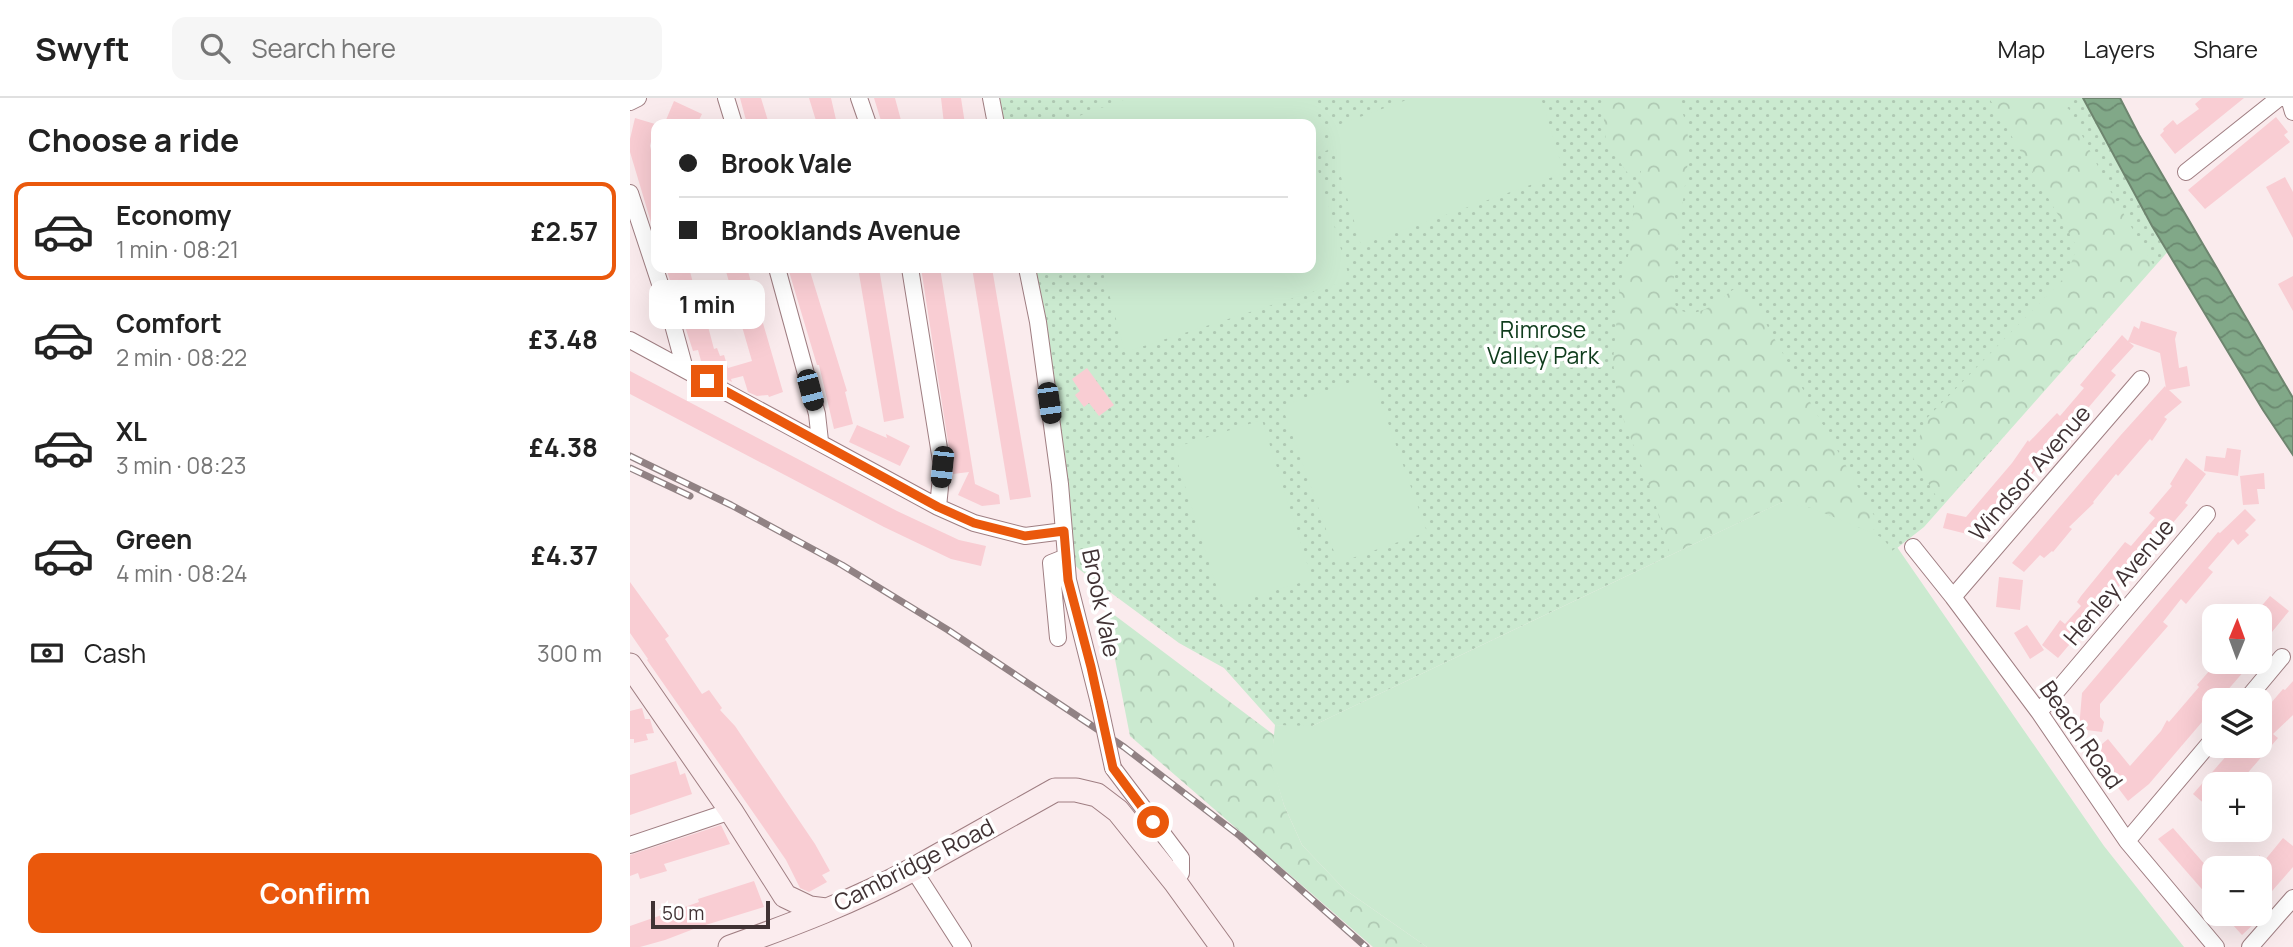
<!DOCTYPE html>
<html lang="en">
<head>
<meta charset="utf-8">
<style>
	body { margin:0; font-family:Manrope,sans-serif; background:#f6f6f6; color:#222; height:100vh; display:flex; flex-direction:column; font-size:26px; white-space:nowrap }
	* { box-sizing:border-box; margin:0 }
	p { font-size:23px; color:#767676 }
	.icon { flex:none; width:38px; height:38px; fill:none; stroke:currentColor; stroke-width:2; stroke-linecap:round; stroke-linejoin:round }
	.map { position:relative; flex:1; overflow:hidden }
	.details { display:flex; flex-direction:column; background:#fff; width:630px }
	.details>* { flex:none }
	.hud { position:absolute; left:21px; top:21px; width:665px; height:154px; border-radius:14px; box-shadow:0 7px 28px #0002; display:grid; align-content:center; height:154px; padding:0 28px; background:#fff }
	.needle { width:46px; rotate:1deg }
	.buttons { position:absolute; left:1572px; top:506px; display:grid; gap:14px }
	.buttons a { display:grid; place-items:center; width:70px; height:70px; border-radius:14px; background:#fff; box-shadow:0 7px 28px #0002; font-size:35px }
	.scale { position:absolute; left:21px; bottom:18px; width:119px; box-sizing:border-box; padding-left:7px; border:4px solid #403234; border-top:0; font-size:19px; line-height:24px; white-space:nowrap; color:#403234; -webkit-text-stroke:5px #fff; paint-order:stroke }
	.end { position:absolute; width:32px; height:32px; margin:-16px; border:9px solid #ea580c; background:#fff; box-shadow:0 0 0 4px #fff }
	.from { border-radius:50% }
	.bubble { position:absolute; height:49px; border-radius:14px; background:#fff; box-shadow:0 7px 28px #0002; font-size:23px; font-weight:700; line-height:49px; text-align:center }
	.car { position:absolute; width:21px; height:42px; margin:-21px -10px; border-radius:9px; box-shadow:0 0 5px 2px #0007; background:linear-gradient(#222 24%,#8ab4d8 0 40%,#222 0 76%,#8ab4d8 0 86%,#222 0) }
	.hud b { display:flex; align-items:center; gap:24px; height:66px; font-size:26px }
	.hud b+b { border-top:2px solid #e0e0e0 }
	.hud i { width:18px; height:18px; background:#222 }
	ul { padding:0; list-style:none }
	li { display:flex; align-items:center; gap:21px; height:98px; margin:0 14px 10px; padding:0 14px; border:4px solid transparent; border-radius:14px }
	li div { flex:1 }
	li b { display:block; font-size:26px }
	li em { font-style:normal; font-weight:700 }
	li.on { border-color:#ea580c }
	li>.icon { width:63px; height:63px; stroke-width:1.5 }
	h2 { padding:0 28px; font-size:32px; line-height:84px }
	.pay { display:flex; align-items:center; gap:18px; height:77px; padding:0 28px; font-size:26px }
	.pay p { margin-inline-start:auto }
	.action { display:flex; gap:14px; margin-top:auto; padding:14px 28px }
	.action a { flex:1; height:80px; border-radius:14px; background:#ea580c; color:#fff; font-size:28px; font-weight:700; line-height:80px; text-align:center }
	header { display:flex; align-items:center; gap:42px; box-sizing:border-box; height:98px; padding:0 35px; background:#fff; border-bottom:2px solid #e0e0e0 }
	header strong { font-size:33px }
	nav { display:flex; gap:38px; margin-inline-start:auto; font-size:24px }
	.search { width:490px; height:63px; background:#f6f6f6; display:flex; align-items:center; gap:18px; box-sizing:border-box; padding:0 24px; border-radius:14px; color:#767676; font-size:26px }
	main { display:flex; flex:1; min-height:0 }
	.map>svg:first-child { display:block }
	.grass { fill:url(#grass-dots) }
	.forest { fill:url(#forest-crowns) }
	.garden { fill:#cbead0 }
	.water { fill:url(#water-waves); stroke:#6e856f; stroke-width:2 }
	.building { fill:#f9cdd3 }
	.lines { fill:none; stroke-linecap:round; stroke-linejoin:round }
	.street-casing { stroke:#9f7e82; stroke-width:18 }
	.secondary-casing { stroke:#9f7e82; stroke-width:25 }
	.street { stroke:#fff; stroke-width:16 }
	.secondary { stroke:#fbecee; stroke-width:23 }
	.rail-casing { stroke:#918284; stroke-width:7 }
	.rail { stroke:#fff; stroke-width:4.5; stroke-dasharray:13; stroke-linecap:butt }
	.street-bridge-casing { stroke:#9f7e82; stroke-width:18; stroke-linecap:butt }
	.street-bridge { stroke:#fff; stroke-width:16 }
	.route { stroke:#ea580c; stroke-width:9 }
	.labels { text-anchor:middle; stroke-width:7; stroke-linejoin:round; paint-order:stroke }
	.park-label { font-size:23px; fill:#0f3c1c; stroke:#fff }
	.street-label { font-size:23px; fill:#403234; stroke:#fff }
</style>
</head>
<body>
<header>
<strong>Swyft</strong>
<div class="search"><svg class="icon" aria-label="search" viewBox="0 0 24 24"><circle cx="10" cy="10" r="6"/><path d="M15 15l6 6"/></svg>Search here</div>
<nav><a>Map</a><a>Layers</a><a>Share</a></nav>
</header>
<main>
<section class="details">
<h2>Choose a ride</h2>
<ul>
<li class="on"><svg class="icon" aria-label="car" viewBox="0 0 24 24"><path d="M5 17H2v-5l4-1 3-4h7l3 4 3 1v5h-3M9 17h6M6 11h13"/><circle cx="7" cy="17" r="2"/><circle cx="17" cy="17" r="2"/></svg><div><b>Economy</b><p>1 min · 08:21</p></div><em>£2.57</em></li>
<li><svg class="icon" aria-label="car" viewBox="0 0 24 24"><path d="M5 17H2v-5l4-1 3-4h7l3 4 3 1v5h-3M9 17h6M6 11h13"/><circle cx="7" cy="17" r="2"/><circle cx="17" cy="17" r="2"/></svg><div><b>Comfort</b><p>2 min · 08:22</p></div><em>£3.48</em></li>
<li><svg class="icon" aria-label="car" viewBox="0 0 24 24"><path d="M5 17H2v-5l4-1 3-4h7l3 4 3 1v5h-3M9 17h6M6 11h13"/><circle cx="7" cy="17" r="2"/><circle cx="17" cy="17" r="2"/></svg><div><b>XL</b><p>3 min · 08:23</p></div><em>£4.38</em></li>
<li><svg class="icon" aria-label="car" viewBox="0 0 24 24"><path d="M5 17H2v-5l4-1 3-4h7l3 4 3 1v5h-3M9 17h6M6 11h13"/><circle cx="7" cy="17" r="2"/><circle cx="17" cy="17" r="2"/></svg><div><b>Green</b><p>4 min · 08:24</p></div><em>£4.37</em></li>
</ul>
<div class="pay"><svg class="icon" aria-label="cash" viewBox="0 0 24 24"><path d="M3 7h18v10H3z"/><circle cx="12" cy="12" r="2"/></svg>Cash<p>300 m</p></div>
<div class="action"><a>Confirm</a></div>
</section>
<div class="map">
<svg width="1663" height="849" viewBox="0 0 1663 849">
	<defs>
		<pattern id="grass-dots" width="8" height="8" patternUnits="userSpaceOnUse" patternTransform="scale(1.75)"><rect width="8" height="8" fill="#cbead0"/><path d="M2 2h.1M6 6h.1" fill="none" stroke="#afc9b3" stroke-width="1.8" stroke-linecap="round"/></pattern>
		<pattern id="forest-crowns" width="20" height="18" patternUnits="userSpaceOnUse" patternTransform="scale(1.75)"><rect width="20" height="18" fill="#cbead0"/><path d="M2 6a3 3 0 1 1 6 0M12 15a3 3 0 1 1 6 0" fill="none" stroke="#afc9b3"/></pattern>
		<pattern id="water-waves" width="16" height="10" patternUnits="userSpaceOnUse" patternTransform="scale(1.75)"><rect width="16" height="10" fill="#81a888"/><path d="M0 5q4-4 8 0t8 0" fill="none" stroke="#6b8970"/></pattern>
	</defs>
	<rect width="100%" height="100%" fill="#faebed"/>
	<path class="grass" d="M 361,0 L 1471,0 L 1549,141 L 1294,429 L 1262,454 L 1152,404 L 678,630 L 645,627 L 594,570 L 549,545 L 450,472 L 436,459 L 397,170 L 681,170 L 681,26 L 366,26 Z"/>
	<path class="forest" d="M 972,0 L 1047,0 L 1057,27 L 1059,55 L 1044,176 L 1043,200 L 1047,211 C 1071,223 1087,202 1107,189 L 1121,199 L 1250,428 L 1240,434 L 1181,410 L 1152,404 L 1040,457 L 1023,398 L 988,307 L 983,263 L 990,186 L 1000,151 L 1004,106 L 1011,73 L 999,77 L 976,45 Z
		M 1359,0 L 1433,0 L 1481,94 L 1524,168 L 1321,397 L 1306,398 L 1283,360 L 1295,322 L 1437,177 L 1447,149 Z
		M 475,510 L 644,637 L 642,665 L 654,707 L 672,747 L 714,791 L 797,849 L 743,849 L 500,638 Z"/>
	<path class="garden" d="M 499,0 L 683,0 L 698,52 L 681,58 L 681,26 L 448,26 L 446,19 Z
		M 782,0 L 911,0 L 934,75 L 731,147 L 697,31 Z
		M 686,65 L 720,182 L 495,254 L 472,170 L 681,170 L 681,66 Z
		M 741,277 L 797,434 L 708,465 L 652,308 Z
		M 632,322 L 682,481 L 593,509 L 543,350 Z
		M 1152,404 L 1181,410 L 1240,434 L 1253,440 L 1262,453 L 1267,449 L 1474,748 L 1554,849 L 797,849 L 714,791 L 672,747 L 654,707 L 641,665 L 645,627 L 682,628 Z"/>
	<path class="water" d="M 1453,0 L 1490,0 L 1509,37 L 1663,300 L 1663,357 L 1633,312 L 1522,128 Z"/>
	<path class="building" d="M 110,0 L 131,0 L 139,26 L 117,26 Z
		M 179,0 L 201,0 L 207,26 L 187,26 Z
		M 244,0 L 265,0 L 272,26 L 252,26 Z
		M 311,0 L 331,0 L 335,26 L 314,26 Z
		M 1572,0 L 1614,0 L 1545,56 L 1530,37 L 1534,33 L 1533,31 L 1543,22 L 1547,27 L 1569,11 L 1565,6 Z
		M 44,3 L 72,16 L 67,26 L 46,26 L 36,22 Z
		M 1646,19 L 1658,34 L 1654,37 L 1660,44 L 1575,111 L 1558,92 Z
		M 5,20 L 25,26 L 20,48 L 26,72 L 26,131 L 23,131 L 0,54 L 0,41 Z
		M 1655,79 L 1663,94 L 1663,140 L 1636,89 Z
		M 36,170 L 59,170 L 72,218 L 75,217 L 84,251 L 87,250 L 90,258 L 94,257 L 98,270 L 122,263 L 95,170 L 117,170 L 153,294 L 139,299 L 138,297 L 127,298 L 118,294 L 113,278 L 101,281 L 102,284 L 84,275 L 81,267 L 73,270 L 68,252 L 63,253 Z
		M 158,170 L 179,170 L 217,293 L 215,294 L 223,326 L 204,331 L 189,267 L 187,267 Z
		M 228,170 L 249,170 L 274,320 L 254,324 Z
		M 291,170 L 310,170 L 345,386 L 369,397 L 370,406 L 352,408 L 328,397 L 339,374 L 323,376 Z
		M 342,170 L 362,170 L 401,399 L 380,402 Z
		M 1663,178 L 1663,213 L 1648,186 Z
		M 1511,223 L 1547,234 L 1545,241 L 1549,270 L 1557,268 L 1560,288 L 1539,292 L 1552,304 L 1534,319 L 1537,321 L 1522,343 L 1520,341 L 1488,378 L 1486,376 L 1463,404 L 1464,405 L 1439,429 L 1442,431 L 1423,454 L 1422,453 L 1414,460 L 1410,457 L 1394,474 L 1382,465 L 1490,338 L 1535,288 L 1536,290 L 1530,255 L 1499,244 L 1504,248 L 1481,273 L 1486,277 L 1349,439 L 1313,430 L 1317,415 L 1336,419 L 1382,365 L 1398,342 L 1399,344 L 1427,315 L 1430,318 L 1454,290 L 1450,287 L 1492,237 L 1498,243 L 1504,228 L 1509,231 Z
		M 457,270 L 484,307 L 469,318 L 459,305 L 454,309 L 445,297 L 450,293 L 442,281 Z
		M 0,273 L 267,413 L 329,442 L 356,448 L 351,468 L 321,461 L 254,429 L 0,296 Z
		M 227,327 L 257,340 L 256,336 L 280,348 L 270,368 L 219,344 Z
		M 1597,350 L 1611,352 L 1608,378 L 1574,373 L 1576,358 L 1595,360 Z
		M 1556,360 L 1576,376 L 1555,405 L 1558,407 L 1428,560 L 1412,547 L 1430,522 L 1435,526 L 1451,508 L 1447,504 L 1451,498 L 1495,444 L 1501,448 L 1525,420 L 1519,415 L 1542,388 L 1540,386 Z
		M 1634,375 L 1635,391 L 1627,391 L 1629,406 L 1613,407 L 1610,378 Z
		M 1615,411 L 1626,422 L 1615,433 L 1619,437 L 1608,447 L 1603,441 L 1578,470 L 1583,474 L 1556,506 L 1551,501 L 1533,524 L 1538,528 L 1470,606 L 1470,619 L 1474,624 L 1472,634 L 1449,631 L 1452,595 L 1588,434 L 1590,435 Z
		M 1369,479 L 1393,482 L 1390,512 L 1366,509 Z
		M 0,484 L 39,538 L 35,541 L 72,596 L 79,592 L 92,610 L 90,612 L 105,628 L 185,746 L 200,773 L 192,777 L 197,784 L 179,794 L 170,790 L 156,762 L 134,730 L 17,562 L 18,561 L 0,535 Z
		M 1640,498 L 1659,513 L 1629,550 L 1629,518 L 1623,518 Z
		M 1397,527 L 1414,552 L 1400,561 L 1384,535 Z
		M 1587,564 L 1622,564 L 1589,602 L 1584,602 L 1584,610 L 1519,686 L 1498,703 L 1464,658 L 1470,654 L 1466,651 L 1478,641 L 1500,668 L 1531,633 L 1537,622 L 1539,624 L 1569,589 L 1567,587 Z
		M 1663,583 L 1663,617 L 1643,636 L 1648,640 L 1608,686 L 1584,686 L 1584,714 L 1563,696 L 1605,648 L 1629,648 L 1629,619 L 1653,591 L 1655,592 Z
		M 12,610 L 15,621 L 20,621 L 24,635 L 16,636 L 18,642 L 4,645 L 4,641 L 0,641 L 0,613 Z
		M 46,663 L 50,677 L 55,675 L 62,696 L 0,717 L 0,677 Z
		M 91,727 L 100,746 L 34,766 L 37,773 L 10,781 L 8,775 L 0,778 L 0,757 Z
		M 1543,730 L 1584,777 L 1584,805 L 1528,741 Z
		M 1653,740 L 1663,748 L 1663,769 L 1636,800 L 1629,793 L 1629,757 L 1635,762 Z
		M 124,783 L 134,809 L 69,829 L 35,842 L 10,849 L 0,849 L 0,828 L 69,804 L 68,801 Z
		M 1593,816 L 1617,816 L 1626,824 L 1612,837 Z"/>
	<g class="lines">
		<g class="street-casing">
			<path id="street" d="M 96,0 L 104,26
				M 229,0 L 238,26
				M 361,0 L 366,26
				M 1659,0 L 1663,14
				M 0,4 L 8,0
				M 1556,74 L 1649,0
				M 0,95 L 40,216 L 55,271
				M 147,170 L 187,316 L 190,343
				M 280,170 L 312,369 L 308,409
				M 397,170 L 408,224 L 430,386 L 438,482 L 469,605
				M 0,242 L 308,409 L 344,425 L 395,438 L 434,433
				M 1283,449 L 1323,499 L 1409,614 L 1497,743 L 1586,849
				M 1323,499 L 1511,281
				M 428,540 L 421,465 L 436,459
				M 1616,602 L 1652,559
				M 1409,614 L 1577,416
				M 483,670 L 551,760 L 551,775 L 545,784
				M 1497,743 L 1584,640
				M 0,747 L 101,713
				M 283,771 L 333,849
				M 1620,849 L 1663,800"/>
		</g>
		<g class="secondary-casing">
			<path id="secondary" d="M 0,567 L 101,713 L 155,798 L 180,810 L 196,812
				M 100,849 C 162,827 225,803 284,771 C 331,745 378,718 425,692 L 446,692 L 467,697 L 488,713 L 545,784 L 592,849"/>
		</g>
		<use href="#street" class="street"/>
		<use href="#secondary" class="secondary"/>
		<g class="rail-casing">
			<path id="rail" d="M 0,358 L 101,407 L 212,467 L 318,532 L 494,649 L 610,738 L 736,849
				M 0,370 L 60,398"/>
		</g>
		<use href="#rail" class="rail"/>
		<g class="street-bridge-casing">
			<path id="street-bridge" d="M 469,605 L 483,670"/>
		</g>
		<use href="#street-bridge" class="street-bridge"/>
	</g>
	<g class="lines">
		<path class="route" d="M 77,283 L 308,409 L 344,425 L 395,438 L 434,433 L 438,482 L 461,569 L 483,670 L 523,724"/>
	</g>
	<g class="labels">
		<g class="park-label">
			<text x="913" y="240">Rimrose<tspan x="913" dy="26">Valley Park</tspan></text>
		</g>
		<g class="street-label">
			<text transform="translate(1400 375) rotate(-49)" y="8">Windsor Avenue</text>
			<text transform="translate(1489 484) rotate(-50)" y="8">Henley Avenue</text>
			<text transform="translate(471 505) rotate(78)" y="8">Brook Vale</text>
			<text transform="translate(1451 637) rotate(55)" y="8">Beach Road</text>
			<text transform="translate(284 767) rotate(-27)" y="8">Cambridge Road</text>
		</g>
	</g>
</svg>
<div class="buttons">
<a><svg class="needle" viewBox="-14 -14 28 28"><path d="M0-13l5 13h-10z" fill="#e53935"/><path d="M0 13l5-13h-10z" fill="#767676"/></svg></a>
<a><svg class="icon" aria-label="layers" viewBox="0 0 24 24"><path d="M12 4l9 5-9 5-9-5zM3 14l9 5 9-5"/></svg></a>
<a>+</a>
<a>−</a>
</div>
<div class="scale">50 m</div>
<i class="end from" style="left:523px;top:724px"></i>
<i class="end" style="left:77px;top:283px"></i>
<div class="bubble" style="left:19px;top:182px;width:116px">1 min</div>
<i class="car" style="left:180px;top:292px;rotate:165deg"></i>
<i class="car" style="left:419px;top:305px;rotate:172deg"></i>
<i class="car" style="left:312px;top:369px;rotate:186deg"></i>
<div class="hud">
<b><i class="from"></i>Brook Vale</b>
<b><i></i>Brooklands Avenue</b>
</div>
</div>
</main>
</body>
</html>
